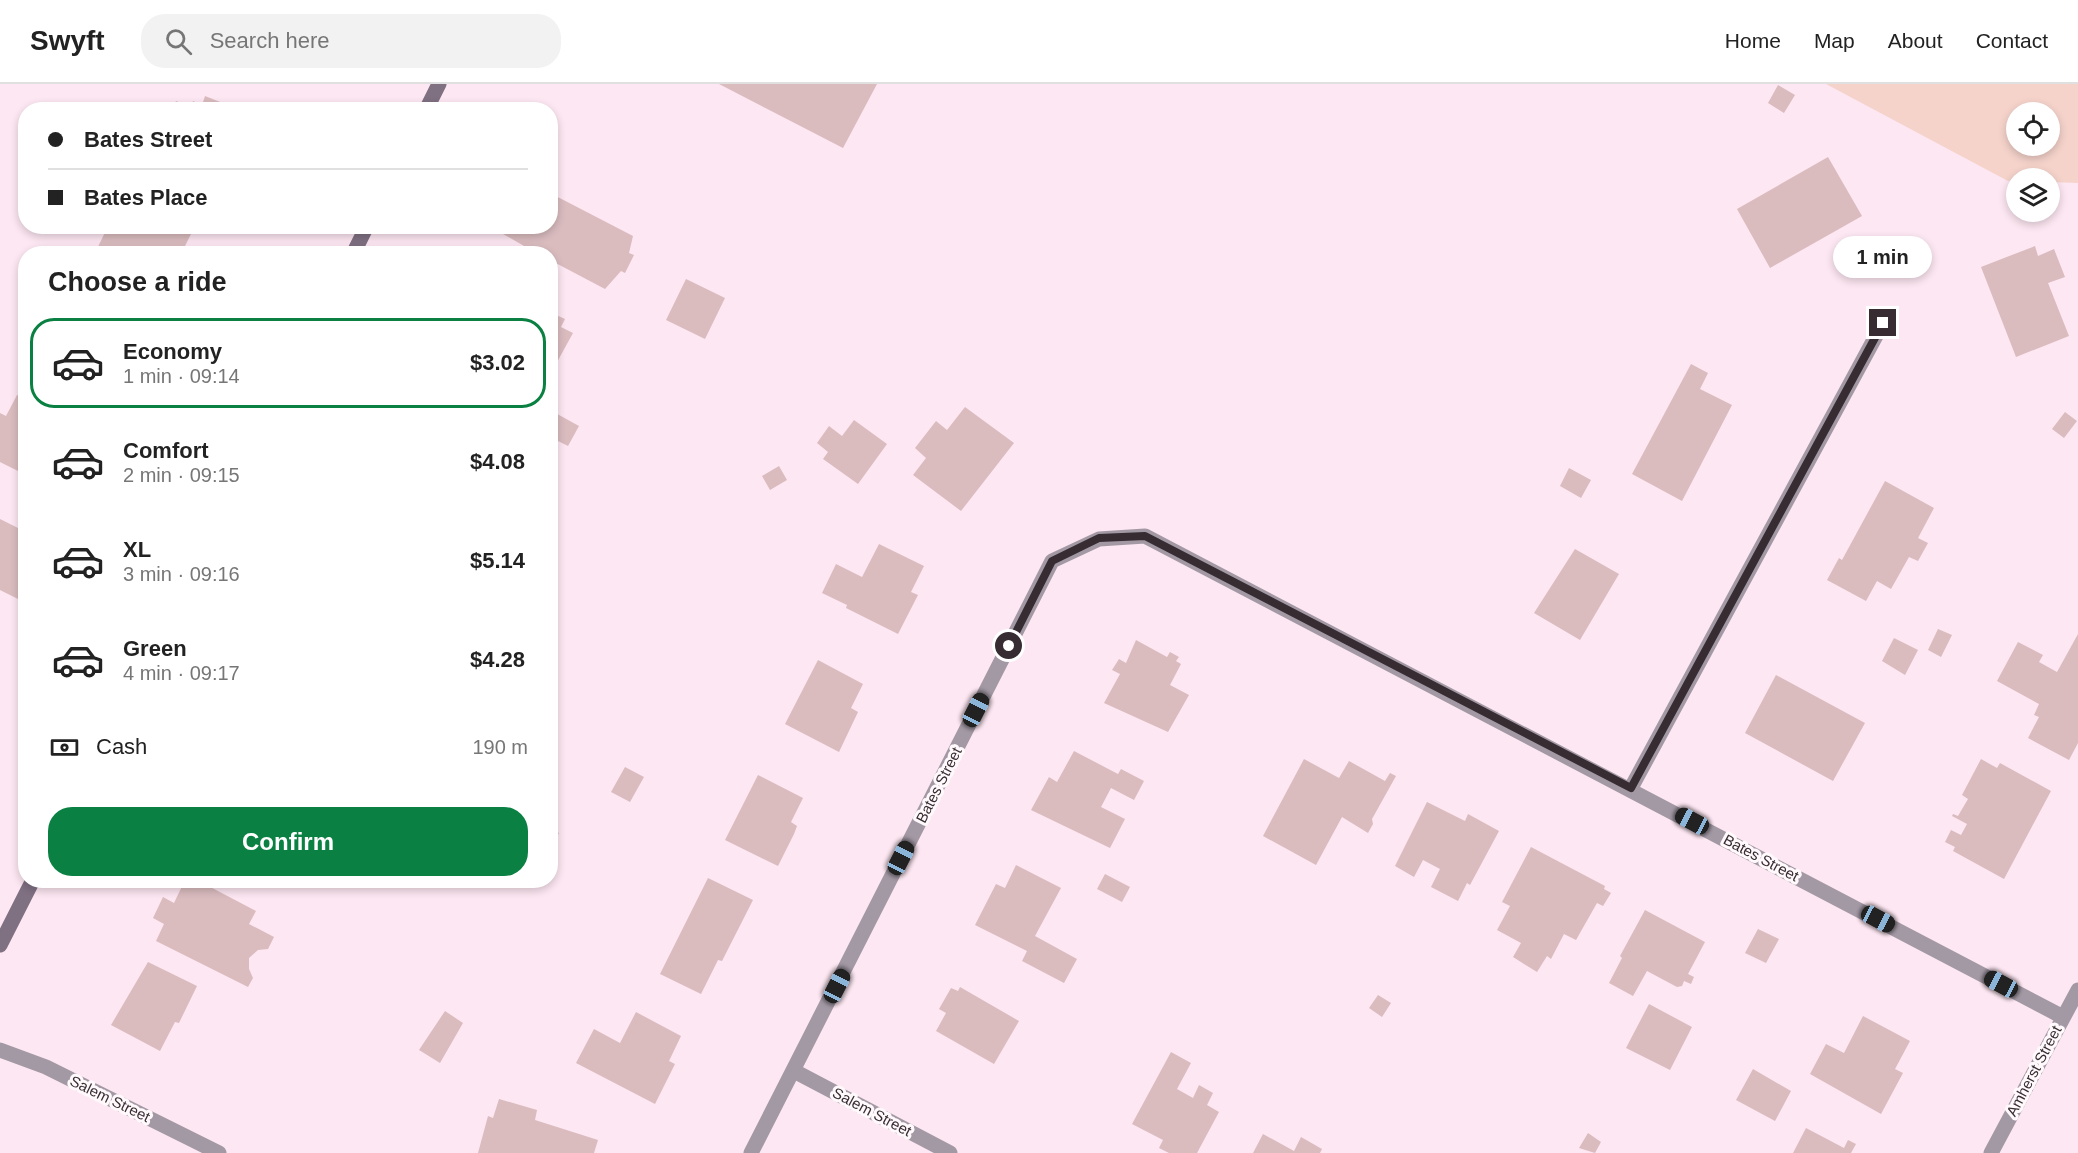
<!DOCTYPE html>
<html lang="en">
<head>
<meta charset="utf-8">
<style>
	body { margin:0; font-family:Arial,sans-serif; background:#f2f2f2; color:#222; height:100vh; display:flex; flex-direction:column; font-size:22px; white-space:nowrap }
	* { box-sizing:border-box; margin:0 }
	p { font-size:20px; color:#767676 }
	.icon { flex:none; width:33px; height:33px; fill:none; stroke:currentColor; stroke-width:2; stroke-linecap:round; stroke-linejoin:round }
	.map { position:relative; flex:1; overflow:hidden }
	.sheet { position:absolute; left:18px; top:162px; width:540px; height:642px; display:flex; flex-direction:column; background:#fff; border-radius:24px; box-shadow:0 3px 9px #0003 }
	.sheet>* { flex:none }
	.top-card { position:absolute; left:18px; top:18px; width:540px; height:132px; border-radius:24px; box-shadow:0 3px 9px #0003; display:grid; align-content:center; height:132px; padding:0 30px; background:#fff }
	.tools { position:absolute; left:2006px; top:18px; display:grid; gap:12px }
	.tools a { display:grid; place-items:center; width:54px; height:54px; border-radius:50%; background:#fff; box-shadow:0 3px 9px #0003; font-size:30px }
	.end { position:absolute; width:27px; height:27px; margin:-14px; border:8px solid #362c32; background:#fff; box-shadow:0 0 0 3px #fff }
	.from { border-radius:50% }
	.bubble { position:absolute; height:42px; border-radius:21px; background:#fff; box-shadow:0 3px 9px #0003; font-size:20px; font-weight:700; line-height:42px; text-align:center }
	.car { position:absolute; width:18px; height:36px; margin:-18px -9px; border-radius:8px; box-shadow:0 0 4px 2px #0007; background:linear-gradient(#222 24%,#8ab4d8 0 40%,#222 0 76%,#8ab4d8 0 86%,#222 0) }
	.top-card b { display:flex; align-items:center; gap:21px; height:57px; font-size:22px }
	.top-card b+b { border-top:2px solid #e0e0e0 }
	.top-card i { width:15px; height:15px; background:#222 }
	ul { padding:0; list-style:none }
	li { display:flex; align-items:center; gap:18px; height:90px; margin:0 12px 9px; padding:0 18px; border:3px solid transparent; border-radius:24px }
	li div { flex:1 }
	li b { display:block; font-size:22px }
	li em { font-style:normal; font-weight:700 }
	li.active { border-color:#0b8043 }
	li>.icon { width:54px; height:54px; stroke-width:1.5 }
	h2 { padding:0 30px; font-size:27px; line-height:72px }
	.pay { display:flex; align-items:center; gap:15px; height:66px; padding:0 30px; font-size:22px }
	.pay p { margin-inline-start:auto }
	.action { display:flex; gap:12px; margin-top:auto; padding:12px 30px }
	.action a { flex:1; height:69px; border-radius:24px; background:#0b8043; color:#fff; font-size:24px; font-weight:700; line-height:69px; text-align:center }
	header { display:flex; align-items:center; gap:36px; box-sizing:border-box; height:84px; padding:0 30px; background:#fff; border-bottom:2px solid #e0e0e0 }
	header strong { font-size:28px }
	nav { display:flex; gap:33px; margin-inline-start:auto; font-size:21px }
	.search { width:420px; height:54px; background:#f2f2f2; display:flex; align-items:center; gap:15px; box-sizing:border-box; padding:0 21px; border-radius:24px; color:#767676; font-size:22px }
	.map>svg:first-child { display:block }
	.green { fill:#f5d3cb; fill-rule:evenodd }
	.building { fill:#dabcbf }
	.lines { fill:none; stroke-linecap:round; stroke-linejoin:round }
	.street { stroke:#a399a5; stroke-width:15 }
	.secondary { stroke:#7f7082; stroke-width:15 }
	.route { stroke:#362c32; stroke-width:8 }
	.labels { text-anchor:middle; stroke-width:6; stroke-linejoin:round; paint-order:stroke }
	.street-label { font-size:15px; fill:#362c32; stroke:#fff9fc }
</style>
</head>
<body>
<header>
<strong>Swyft</strong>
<div class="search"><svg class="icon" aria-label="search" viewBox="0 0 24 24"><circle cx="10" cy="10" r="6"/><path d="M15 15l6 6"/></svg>Search here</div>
<nav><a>Home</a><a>Map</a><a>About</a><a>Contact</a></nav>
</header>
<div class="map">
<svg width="2078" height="1069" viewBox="0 0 2078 1069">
	<rect width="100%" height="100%" fill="#fde7f2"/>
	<path class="green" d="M 1826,0 L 2078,0 L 2078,99 L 2049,98 L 2049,94 L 2008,97 ZM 2016,28 L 2049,28 L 2049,62 L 2016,62 Z"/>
	<path class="building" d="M 719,0 L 877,0 L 843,64 Z
		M 1778,1 L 1795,11 L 1784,29 L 1768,19 Z
		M 205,12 L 238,25 L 238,26 L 172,26 L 176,17 L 191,23 L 193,17 L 202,21 Z
		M 1828,73 L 1862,132 L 1770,184 L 1737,125 Z
		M 550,109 L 633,152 L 629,169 L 634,171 L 625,189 L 621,187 L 605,205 L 550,176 L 550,170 L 538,170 L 498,147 L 500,142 L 550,142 Z
		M 108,142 L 190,142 L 189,146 L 192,148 L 181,170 L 100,170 L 96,167 Z
		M 2035,162 L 2038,172 L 2054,165 L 2065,193 L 2048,199 L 2069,252 L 2016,273 L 1981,183 Z
		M 686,195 L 725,214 L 705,255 L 666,236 Z
		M 554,230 L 565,235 L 561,243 L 573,249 L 550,291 L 550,237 Z
		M 1691,280 L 1708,289 L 1700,305 L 1732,321 L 1682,417 L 1632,390 Z
		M 17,311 L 26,315 L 26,391 L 0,378 L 0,329 L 6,332 Z
		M 965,323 L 1014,359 L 961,427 L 913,391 L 926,374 L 915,364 L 936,337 L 947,346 Z
		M 550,326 L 579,342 L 568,362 L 550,353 Z
		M 2065,328 L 2077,337 L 2064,354 L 2052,345 Z
		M 854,336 L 887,360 L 858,400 L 823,375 L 828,368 L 817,359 L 829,342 L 842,352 Z
		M 779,382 L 787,396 L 770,406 L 762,392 Z
		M 1569,384 L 1591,396 L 1581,414 L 1560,402 Z
		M 1885,397 L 1934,424 L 1918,454 L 1928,459 L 1918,477 L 1909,473 L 1891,505 L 1877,497 L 1866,517 L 1827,496 L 1839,474 L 1842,476 Z
		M 0,435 L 26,448 L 26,519 L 0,506 Z
		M 879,460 L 924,482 L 911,508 L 918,511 L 898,550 L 846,524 L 847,521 L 822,509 L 836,480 L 862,493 Z
		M 1575,465 L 1619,490 L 1580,556 L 1534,529 Z
		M 1938,545 L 1952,551 L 1941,573 L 1928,566 Z
		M 2078,550 L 2078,659 L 2069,676 L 2028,654 L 2039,633 L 2034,631 L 2039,620 L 1997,597 L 2018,558 L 2043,571 L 2039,578 L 2057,588 Z
		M 1894,554 L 1918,566 L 1905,591 L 1882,577 Z
		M 1136,556 L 1167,573 L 1170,568 L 1179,573 L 1176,577 L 1181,580 L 1170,601 L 1189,611 L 1168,648 L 1104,619 L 1120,590 L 1112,586 L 1119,575 L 1126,579 Z
		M 818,576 L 863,600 L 851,624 L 858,628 L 839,668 L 785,640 Z
		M 1776,591 L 1865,639 L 1833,697 L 1745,649 Z
		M 1074,667 L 1118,690 L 1121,685 L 1144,697 L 1134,716 L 1111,704 L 1101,723 L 1125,735 L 1110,764 L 1031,726 L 1049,693 L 1057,698 Z
		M 1304,675 L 1339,694 L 1349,677 L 1385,697 L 1390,689 L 1396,692 L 1372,735 L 1373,740 L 1368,749 L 1342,733 L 1316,781 L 1263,752 Z
		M 1981,675 L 1997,684 L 2000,679 L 2051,707 L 2004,795 L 1953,767 L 1955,763 L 1945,758 L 1951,746 L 1961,751 L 1967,740 L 1952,732 L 1953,730 L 1958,732 L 1968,715 L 1962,711 Z
		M 625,683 L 644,693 L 630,718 L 611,708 Z
		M 758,691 L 803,714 L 791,738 L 797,742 L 794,750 L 778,782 L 725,756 Z
		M 1427,718 L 1465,737 L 1468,730 L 1499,747 L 1470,801 L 1467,799 L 1458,817 L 1431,803 L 1440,785 L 1423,776 L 1414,793 L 1395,782 Z
		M 550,745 L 559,749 L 550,766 Z
		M 1531,763 L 1605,802 L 1604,805 L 1611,809 L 1603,822 L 1597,819 L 1576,856 L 1564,850 L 1551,875 L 1547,872 L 1537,888 L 1513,873 L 1521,859 L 1497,846 L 1510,822 L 1502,818 Z
		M 1016,781 L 1061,804 L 1035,852 L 1077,875 L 1064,899 L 1022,877 L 1027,867 L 975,841 L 996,800 L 1005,804 Z
		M 1105,790 L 1130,803 L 1122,818 L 1097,805 Z
		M 708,794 L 753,816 L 722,877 L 718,876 L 701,910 L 660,890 Z
		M 185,796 L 197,796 L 256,827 L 249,840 L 274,853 L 268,865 L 258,866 L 249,874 L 249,885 L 253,894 L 248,903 L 156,857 L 164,840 L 153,834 L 163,813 L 174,819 Z
		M 274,796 L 294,796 L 294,797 L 282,801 Z
		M 1645,826 L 1705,858 L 1688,890 L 1694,893 L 1691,900 L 1684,897 L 1682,902 L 1677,903 L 1647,887 L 1633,912 L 1609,899 L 1622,874 L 1620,872 Z
		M 1758,845 L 1779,855 L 1766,879 L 1745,869 Z
		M 148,878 L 197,902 L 179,939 L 175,938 L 160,967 L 111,941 Z
		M 960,903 L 1019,937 L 994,980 L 936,947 L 946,929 L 939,925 L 951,904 L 958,907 Z
		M 1378,911 L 1391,919 L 1382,933 L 1369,924 Z
		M 1649,920 L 1692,943 L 1670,986 L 1626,964 Z
		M 445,927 L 463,939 L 440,979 L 419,966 Z
		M 636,928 L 681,952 L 669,977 L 675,980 L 655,1020 L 576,979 L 594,945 L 620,959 Z
		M 1863,932 L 1910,957 L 1895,985 L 1903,989 L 1881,1030 L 1810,990 L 1826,960 L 1844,969 Z
		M 1171,968 L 1191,979 L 1177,1005 L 1193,1014 L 1199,1001 L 1213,1009 L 1207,1021 L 1219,1028 L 1197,1069 L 1169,1069 L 1159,1064 L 1163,1056 L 1132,1040 Z
		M 1753,985 L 1791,1007 L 1775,1037 L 1736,1016 Z
		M 499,1015 L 537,1026 L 535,1036 L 598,1056 L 594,1069 L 478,1069 L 488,1032 L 493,1034 Z
		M 1806,1044 L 1844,1064 L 1848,1056 L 1856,1060 L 1851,1069 L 1793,1069 Z
		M 1588,1049 L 1601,1058 L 1595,1069 L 1579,1064 Z
		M 1263,1050 L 1294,1067 L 1301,1053 L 1322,1065 L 1320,1069 L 1253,1069 Z"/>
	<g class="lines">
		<path class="street" d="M 1631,704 L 1883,239
			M 0,966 L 46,983 L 219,1069
			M 794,987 L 950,1069
			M 751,1069 L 1052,477 L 1099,455 L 1145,452 L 2063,933
			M 1991,1069 L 2078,906"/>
		<path class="secondary" d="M 426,26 L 439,0
			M 353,170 L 367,142
			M 0,861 L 33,796"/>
	</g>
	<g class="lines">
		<path class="route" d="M 1009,562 L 1052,477 L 1099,454 L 1145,452 L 1631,704 L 1883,239"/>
	</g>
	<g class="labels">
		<g class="street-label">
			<text transform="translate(939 701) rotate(-63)" y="5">Bates Street</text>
			<text transform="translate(1761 774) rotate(28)" y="5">Bates Street</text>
			<text transform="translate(2034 987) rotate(-62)" y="5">Amherst Street</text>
			<text transform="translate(110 1015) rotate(26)" y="5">Salem Street</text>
			<text transform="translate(872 1028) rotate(28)" y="5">Salem Street</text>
		</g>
	</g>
</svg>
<div class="tools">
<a><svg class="icon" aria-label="locate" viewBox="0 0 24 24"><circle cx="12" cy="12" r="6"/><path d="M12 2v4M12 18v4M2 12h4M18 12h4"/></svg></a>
<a><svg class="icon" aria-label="layers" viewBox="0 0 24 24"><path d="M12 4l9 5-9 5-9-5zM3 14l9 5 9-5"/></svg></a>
</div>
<i class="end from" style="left:1009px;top:562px"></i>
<i class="end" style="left:1883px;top:239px"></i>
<div class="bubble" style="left:1833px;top:152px;width:99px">1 min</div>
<i class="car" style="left:976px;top:626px;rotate:27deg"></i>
<i class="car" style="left:1692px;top:737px;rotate:298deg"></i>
<i class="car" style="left:901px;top:774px;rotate:27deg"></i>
<i class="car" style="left:1878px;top:835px;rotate:118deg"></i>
<i class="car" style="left:2001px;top:900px;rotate:298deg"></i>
<i class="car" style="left:837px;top:902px;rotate:27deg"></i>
<div class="top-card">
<b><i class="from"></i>Bates Street</b>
<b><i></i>Bates Place</b>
</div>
<section class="sheet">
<h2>Choose a ride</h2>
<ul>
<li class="active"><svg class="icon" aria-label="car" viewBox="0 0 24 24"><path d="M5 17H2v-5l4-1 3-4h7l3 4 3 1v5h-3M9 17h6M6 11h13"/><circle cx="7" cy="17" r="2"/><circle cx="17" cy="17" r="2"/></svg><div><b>Economy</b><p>1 min · 09:14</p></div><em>$3.02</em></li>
<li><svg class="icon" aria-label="car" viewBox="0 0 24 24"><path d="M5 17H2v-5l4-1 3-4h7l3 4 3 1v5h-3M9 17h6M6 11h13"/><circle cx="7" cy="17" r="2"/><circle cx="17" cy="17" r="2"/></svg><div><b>Comfort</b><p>2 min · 09:15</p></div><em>$4.08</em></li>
<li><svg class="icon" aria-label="car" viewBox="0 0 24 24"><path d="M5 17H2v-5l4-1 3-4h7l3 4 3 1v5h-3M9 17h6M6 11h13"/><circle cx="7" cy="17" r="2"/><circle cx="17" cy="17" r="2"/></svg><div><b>XL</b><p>3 min · 09:16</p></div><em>$5.14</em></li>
<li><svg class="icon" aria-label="car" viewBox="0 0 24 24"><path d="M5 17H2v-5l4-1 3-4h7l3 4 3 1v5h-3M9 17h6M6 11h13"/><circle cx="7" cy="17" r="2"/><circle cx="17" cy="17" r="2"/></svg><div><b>Green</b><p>4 min · 09:17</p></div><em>$4.28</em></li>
</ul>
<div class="pay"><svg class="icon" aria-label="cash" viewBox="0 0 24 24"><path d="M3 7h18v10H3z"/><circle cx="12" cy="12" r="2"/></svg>Cash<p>190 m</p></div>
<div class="action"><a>Confirm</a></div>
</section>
</div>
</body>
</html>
